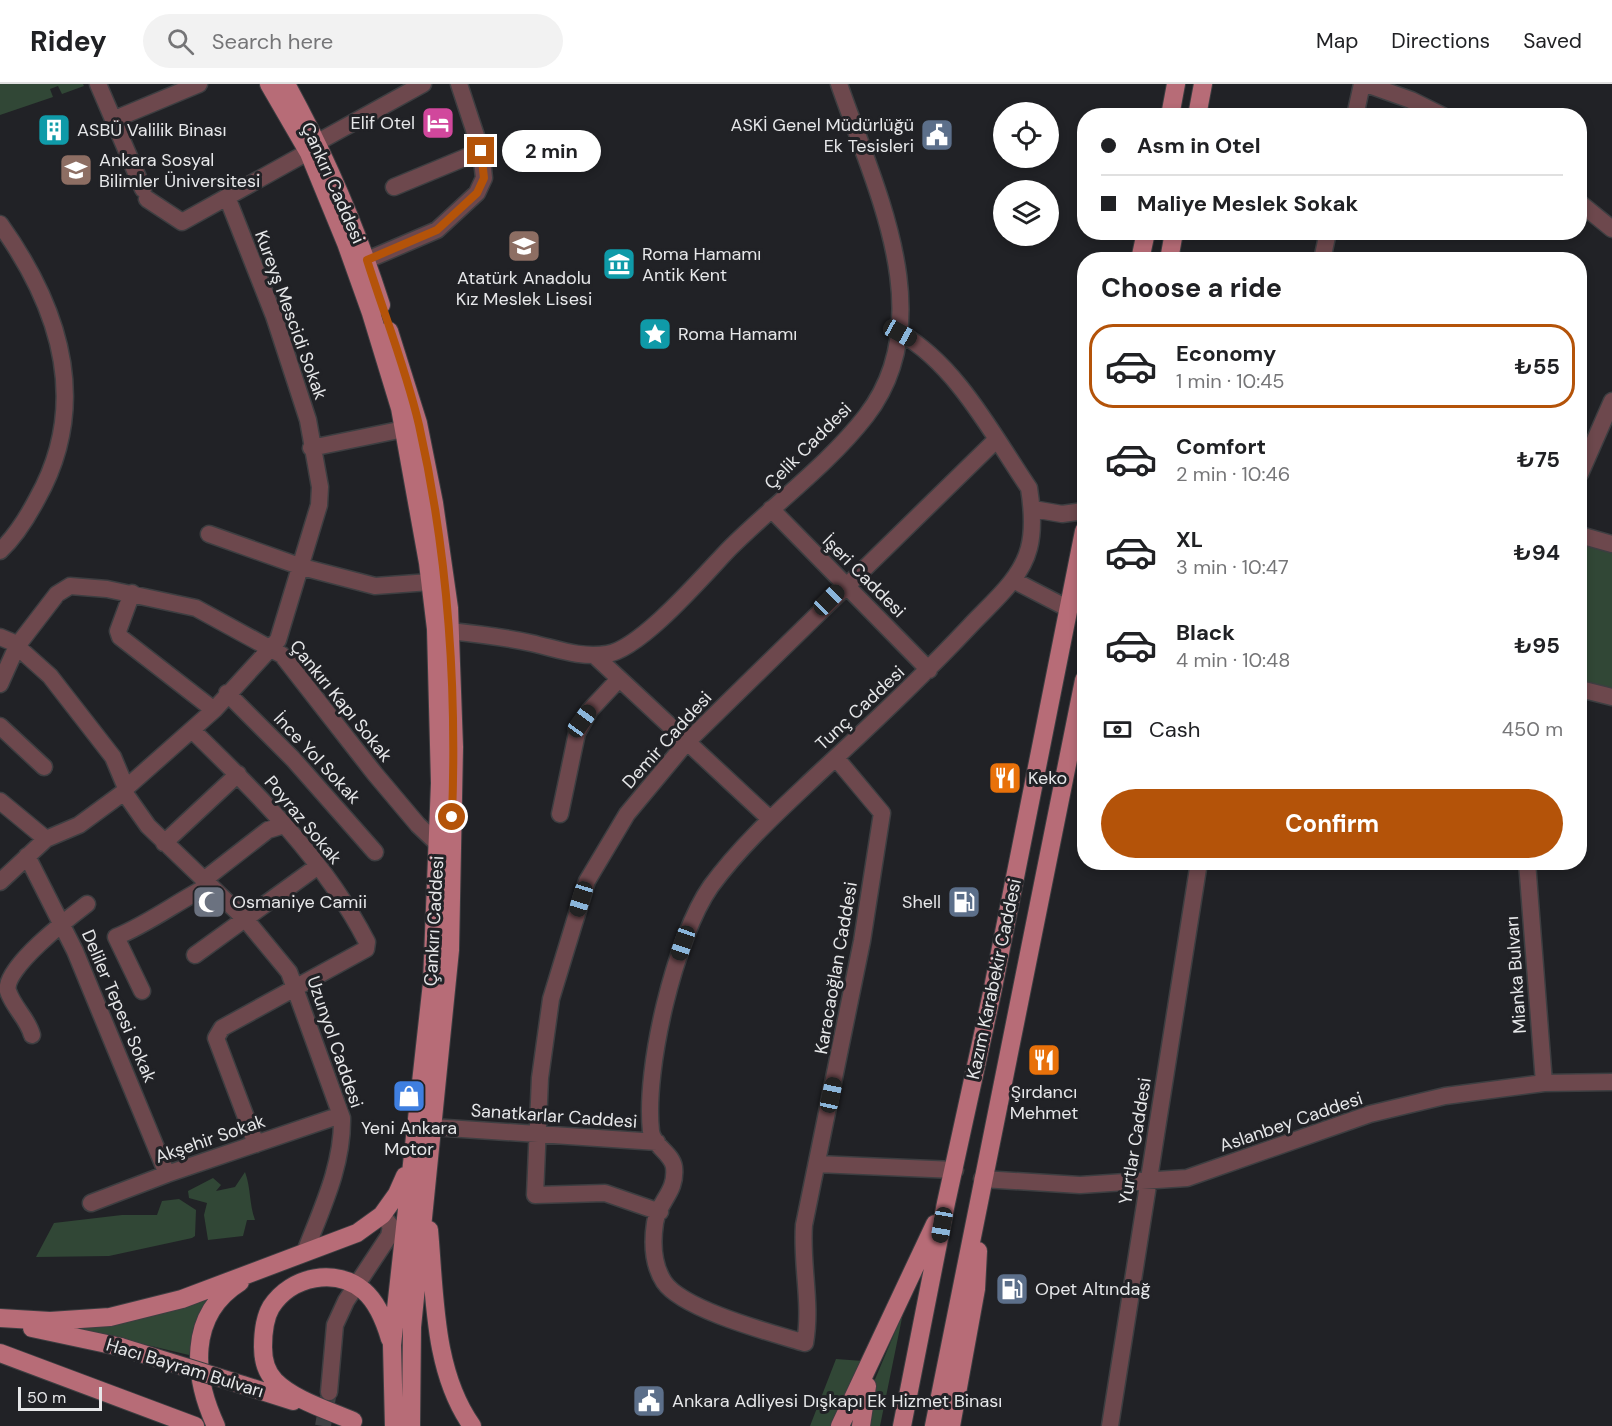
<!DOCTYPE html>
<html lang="en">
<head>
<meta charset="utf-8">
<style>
	body { margin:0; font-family:"DM Sans",sans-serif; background:#f2f2f2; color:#202124; height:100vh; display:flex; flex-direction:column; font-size:22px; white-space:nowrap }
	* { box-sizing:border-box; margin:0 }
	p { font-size:20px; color:#757577 }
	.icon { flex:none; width:33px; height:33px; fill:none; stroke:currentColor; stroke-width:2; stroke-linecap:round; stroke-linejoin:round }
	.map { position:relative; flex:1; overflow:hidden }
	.drawer { position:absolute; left:1077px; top:168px; width:510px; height:618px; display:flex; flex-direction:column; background:#fff; border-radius:24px; box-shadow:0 3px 9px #0003 }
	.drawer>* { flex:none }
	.top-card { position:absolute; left:1077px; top:24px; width:510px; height:132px; border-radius:24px; box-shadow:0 3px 9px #0003; display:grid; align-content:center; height:132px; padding:0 24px; background:#fff }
	.fabs { position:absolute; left:993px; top:18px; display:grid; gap:12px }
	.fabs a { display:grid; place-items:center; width:66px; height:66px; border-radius:50%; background:#fff; box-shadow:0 3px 9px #0003; font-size:30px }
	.scale { position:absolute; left:18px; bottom:15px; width:84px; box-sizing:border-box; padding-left:6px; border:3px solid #e6e7e9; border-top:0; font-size:16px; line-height:21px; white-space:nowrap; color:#e6e7e9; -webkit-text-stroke:4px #212226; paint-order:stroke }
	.end { position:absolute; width:27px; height:27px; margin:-14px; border:8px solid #b45309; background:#fff; box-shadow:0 0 0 3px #fff }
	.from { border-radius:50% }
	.bubble { position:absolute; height:42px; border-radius:21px; background:#fff; box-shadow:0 3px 9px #0003; font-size:20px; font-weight:700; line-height:42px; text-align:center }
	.car { position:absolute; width:18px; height:36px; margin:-18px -9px; border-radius:8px; box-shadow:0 0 4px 2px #0007; background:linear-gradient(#222 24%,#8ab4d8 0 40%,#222 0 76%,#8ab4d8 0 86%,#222 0) }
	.top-card b { display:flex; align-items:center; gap:21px; height:57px; font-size:22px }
	.top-card b+b { border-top:2px solid #e0e0e0 }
	.top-card i { width:15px; height:15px; background:#202124 }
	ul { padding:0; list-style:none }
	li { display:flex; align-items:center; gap:18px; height:84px; margin:0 12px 9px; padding:0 12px; border:3px solid transparent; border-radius:24px }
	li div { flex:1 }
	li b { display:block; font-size:22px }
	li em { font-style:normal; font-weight:700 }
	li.selected { border-color:#b45309 }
	li>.icon { width:54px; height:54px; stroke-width:1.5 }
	h2 { padding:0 24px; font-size:27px; line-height:72px }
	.pay { display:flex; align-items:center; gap:15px; height:66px; padding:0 24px; font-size:22px }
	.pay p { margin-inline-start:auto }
	.button { display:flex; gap:12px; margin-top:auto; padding:12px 24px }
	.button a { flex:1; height:69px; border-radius:36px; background:#b45309; color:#fff; font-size:24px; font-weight:700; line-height:69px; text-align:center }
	header { display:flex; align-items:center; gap:36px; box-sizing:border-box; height:84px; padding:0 30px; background:#fff; border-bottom:2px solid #e0e0e0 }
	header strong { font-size:28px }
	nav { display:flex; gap:33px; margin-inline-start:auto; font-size:21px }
	.search { width:420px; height:54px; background:#f2f2f2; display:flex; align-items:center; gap:15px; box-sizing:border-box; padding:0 21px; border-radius:33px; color:#757577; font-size:22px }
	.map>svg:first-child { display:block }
	.green { fill:#314736 }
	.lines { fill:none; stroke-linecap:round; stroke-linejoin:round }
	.minor-tunnel { stroke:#3f4043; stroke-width:16; stroke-dasharray:16 8; stroke-linecap:butt }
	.minor-casing { stroke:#3d3e41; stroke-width:19 }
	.major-casing { stroke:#3d3e41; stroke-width:20 }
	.minor { stroke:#6d484d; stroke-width:16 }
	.major { stroke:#b76c77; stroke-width:18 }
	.major-bridge-casing { stroke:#3d3e41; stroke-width:20; stroke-linecap:butt }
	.major-bridge { stroke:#b76c77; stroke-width:18 }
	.route { stroke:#b45309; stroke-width:8 }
	.labels { text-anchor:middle; stroke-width:6; stroke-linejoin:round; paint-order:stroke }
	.poi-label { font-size:18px; fill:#e6e7e9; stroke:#212226; text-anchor:start }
	.street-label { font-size:18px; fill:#e6e7e9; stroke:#212226 }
</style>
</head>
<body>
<header>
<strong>Ridey</strong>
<div class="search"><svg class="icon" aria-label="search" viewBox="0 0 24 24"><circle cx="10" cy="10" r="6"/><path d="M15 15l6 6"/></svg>Search here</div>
<nav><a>Map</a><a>Directions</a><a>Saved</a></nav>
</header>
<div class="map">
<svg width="1612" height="1342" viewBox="0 0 1612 1342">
	<rect width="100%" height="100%" fill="#212226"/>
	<path class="green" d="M 0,0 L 83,0 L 84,2 L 62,10 L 58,2 L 50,5 L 53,13 L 0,31 Z
		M 1580,456 L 1612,465 L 1612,605 L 1580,597 Z
		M 245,1088 C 251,1104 249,1120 255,1136 L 247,1136 L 243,1152 L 208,1156 L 204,1131 L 207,1119 L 189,1114 L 188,1107 L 213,1094 L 221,1101 L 216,1107 L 235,1103 Z
		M 179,1115 L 196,1126 L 195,1152 L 192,1154 L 109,1172 L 36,1173 L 54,1139 L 122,1131 L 157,1131 L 162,1117 Z
		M 209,1211 L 196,1241 L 189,1271 L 67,1242 Z
		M 903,1229 L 880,1342 L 870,1342 L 873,1300 Z
		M 836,1275 L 863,1277 L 833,1342 L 810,1342 Z"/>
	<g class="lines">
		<path class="minor-tunnel" d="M 323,1342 L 328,1313"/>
		<g class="minor-casing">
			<path id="minor" d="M 98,0 L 143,105
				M 1366,0 L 1411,16 L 1443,32
				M 1355,32 L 1362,0
				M 115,35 L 199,0
				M 318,58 L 423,0
				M 394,103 L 481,67
				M 147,115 L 182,138 L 308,68
				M 1580,119 L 1612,145
				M 0,140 C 60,224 91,319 37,415 C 27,434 16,452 0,467
				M 367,176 L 437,146 L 477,109 L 484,94 L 481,67 L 459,0
				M 1322,176 L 1328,148
				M 311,364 L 404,345
				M 1580,390 L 1612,317
				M 771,425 L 929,586
				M 1033,425 L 1062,430 L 1084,427
				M 209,450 L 302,483 L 375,502 L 430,498
				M 1580,451 L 1612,460
				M 1013,496 L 1069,525
				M 132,509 L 118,547 L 120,553 L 214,626
				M 450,547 C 478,550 504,553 531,559 C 558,565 579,574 607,570 C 641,565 704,491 729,465 C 774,420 827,382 866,332 C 942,234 874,102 839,0
				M 0,553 L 12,558 L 50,592 L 113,673 L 126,704 L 124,708 L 148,742 L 246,836 L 289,888 L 342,1034 C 343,1081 322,1124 305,1168
				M 594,571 L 770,735
				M 0,600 L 17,562 L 57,510 L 70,502 L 107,505 L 196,524 L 282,571 L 375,690 L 418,741 L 438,760
				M 1580,605 L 1612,613
				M 227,609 L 293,675 L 375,768
				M 0,642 L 44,683
				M 192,646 C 257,709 325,776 367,858 L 366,865 L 222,944 L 216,954 L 256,1060
				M 836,674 L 882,729 L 862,857 L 804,1141 C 801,1181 812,1219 805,1259 C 772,1249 683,1226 664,1198 C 653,1181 652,1159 655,1139 C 658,1117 677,1109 674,1083 C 672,1069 652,1061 651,1047 C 644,985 675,853 711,802 C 741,761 781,725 818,690 C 870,642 921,594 969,543 C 990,520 1021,496 1029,464 C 1034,445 1032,423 1029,404 C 993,351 956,280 900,249
				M 126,704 L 214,626 L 278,556 L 319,421 L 320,403 L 308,336 L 274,232 L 227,113
				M 0,717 L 46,755
				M 560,730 L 577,649 L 590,626 L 619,595
				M 164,759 L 238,690
				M 27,772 L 75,867 L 167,1090
				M 1527,778 L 1544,999
				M 205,795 L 268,746 L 284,741
				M 0,798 L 46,755 L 79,741 L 124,708
				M 195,871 L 318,782
				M 142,907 L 116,853 C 150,839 178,817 210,801
				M 32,951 C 28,935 13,923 8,907 C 2,885 70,833 87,820
				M 432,1043 L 657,1058
				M 817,1080 L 955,1086
				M 982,1095 L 1080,1101 L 1187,1094 L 1370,1030 L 1445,1012 L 1544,999 L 1612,998
				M 91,1119 L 167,1090 L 332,1034 L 342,1034
				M 660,1128 L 605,1109 L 535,1111 L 540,994 L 551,915 L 587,797 L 627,730 L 686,659 L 996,356
				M 329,1308 L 335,1241 L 346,1217 L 389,1152 L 391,1142 L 382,1131
				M 1110,1342 L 1199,778"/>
		</g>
		<g class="major-casing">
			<path id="major" d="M 269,0 L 309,69 L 346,159 L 371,229 L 400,324 L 428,479 L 436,545 L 440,699 L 432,899 L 392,1261 L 394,1342
				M 286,0 C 325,71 356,143 381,221
				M 1170,32 L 1176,0
				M 1197,32 L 1203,0
				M 1140,176 L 1146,148
				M 1169,176 L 1174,148
				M 389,247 L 418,339 L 434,419 L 449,524 L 454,663 L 450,866 L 412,1243 L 411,1342
				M 429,1146 C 435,1211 433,1287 472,1342
				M 0,1234 L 50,1237 L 110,1233 L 182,1215 L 357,1149 L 382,1131 L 397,1110 L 405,1092
				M 32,1244 L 121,1263
				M 0,1269 L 195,1342
				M 243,1301 L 293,1317
				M 353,1337 C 328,1326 294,1316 275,1297 C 266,1288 263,1276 263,1263 C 263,1249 264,1235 271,1223 C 291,1192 336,1183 364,1207 C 378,1219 385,1238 390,1255
				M 216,1342 C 193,1293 187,1231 240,1198
				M 840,1342 L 935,1140
				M 861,1342 L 867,1302
				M 902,1342 L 946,1119 L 992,909 L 1084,447
				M 934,1342 L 1084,596
				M 951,1342 L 976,1205 L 978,1167"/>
		</g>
		<use href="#minor" class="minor"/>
		<use href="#major" class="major"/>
		<g class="major-bridge-casing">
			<path id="major-bridge" d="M 121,1263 L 243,1301"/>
		</g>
		<use href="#major-bridge" class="major-bridge"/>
	</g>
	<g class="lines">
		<path class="route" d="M 452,733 C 457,601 448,470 419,341 C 406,285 384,230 367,176 L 437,146 L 477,109 L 484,94 L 481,67"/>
	</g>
	<defs>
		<g id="hotel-square" transform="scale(1.725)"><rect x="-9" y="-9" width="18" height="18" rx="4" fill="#d1479c" stroke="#212226"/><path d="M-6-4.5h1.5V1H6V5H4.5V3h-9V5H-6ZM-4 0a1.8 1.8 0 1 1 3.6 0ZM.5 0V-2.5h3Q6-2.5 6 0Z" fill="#fff"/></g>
		<g id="building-square" transform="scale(1.725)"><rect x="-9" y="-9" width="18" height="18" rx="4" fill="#0f9aa8" stroke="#212226"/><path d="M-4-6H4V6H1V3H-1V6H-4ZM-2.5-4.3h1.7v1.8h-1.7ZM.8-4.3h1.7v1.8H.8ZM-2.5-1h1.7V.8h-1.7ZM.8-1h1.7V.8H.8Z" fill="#fff"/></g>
		<g id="civic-square" transform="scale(1.725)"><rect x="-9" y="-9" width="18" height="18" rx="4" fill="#5c6f8a" stroke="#212226"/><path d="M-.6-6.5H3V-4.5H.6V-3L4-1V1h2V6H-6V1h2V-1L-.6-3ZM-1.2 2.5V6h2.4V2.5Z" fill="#fff"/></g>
		<g id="university-square" transform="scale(1.725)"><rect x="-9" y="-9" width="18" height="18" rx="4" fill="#8d6e63" stroke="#212226"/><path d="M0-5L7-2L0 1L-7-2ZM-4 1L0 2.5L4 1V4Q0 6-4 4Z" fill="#fff"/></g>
		<g id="school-square" transform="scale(1.725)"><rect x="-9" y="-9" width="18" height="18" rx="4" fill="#8d6e63" stroke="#212226"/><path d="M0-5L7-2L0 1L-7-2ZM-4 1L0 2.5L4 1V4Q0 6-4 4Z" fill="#fff"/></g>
		<g id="museum-square" transform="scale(1.725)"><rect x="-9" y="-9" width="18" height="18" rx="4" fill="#0f9aa8" stroke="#212226"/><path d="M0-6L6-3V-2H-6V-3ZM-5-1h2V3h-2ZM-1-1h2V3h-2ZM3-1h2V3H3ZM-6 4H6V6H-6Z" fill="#fff"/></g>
		<g id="sight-square" transform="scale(1.725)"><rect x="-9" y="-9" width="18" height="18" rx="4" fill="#0f9aa8" stroke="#212226"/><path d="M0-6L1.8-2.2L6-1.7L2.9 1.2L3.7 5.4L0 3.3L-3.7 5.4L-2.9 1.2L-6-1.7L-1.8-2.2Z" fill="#fff"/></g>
		<g id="restaurant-square" transform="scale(1.725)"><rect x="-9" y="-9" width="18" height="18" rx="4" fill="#e8710a" stroke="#212226"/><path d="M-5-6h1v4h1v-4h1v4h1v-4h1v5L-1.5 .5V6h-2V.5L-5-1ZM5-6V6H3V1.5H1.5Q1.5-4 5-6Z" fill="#fff"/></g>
		<g id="mosque-square" transform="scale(1.725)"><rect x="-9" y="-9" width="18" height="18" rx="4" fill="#6b7280" stroke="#212226"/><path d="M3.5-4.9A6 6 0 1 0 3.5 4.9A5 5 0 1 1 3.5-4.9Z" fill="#fff"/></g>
		<g id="fuel-square" transform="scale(1.725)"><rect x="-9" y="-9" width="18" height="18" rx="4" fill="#5c6f8a" stroke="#212226"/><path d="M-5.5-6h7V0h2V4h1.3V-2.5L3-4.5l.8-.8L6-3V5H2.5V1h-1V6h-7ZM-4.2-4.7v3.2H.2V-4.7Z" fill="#fff"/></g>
		<g id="shop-square" transform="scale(1.725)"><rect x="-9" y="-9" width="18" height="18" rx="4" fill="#3f7fe0" stroke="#212226"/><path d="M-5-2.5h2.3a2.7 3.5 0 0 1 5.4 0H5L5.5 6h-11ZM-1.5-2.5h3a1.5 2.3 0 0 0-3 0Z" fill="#fff"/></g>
	</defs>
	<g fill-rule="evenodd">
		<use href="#hotel-square" x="438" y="39"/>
		<use href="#building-square" x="54" y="46"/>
		<use href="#civic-square" x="937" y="51"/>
		<use href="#university-square" x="76" y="86"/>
		<use href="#school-square" x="524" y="162"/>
		<use href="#museum-square" x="619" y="180"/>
		<use href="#sight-square" x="655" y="250"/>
		<use href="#restaurant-square" x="1005" y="694"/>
		<use href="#mosque-square" x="209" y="818"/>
		<use href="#fuel-square" x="964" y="818"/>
		<use href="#restaurant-square" x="1044" y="976"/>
		<use href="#shop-square" x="409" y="1012"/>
		<use href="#fuel-square" x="1012" y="1205"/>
		<use href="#civic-square" x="649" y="1317"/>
	</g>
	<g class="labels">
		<g class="poi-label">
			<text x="415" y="45" text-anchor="end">Elif Otel</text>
			<text x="914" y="47" text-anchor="end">ASKİ Genel Müdürlüğü<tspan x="914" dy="21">Ek Tesisleri</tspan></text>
			<text x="77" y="52">ASBÜ Valilik Binası</text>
			<text x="99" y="82">Ankara Sosyal<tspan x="99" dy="21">Bilimler Üniversitesi</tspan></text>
			<text x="642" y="176">Roma Hamamı<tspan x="642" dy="21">Antik Kent</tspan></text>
			<text x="524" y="200" text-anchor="middle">Atatürk Anadolu<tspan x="524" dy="21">Kız Meslek Lisesi</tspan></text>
			<text x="678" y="256">Roma Hamamı</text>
			<text x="1028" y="700">Keko</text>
			<text x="232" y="824">Osmaniye Camii</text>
			<text x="941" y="824" text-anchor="end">Shell</text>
			<text x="1044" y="1014" text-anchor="middle">Şırdancı<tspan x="1044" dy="21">Mehmet</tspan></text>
			<text x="409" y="1050" text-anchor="middle">Yeni Ankara<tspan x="409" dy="21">Motor</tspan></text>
			<text x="1035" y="1211">Opet Altındağ</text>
			<text x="672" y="1323">Ankara Adliyesi Dışkapı Ek Hizmet Binası</text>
		</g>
		<g class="street-label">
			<text transform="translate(333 99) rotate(66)" y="6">Çankırı Caddesi</text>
			<text transform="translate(291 231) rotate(70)" y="6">Kureyş Mescidi Sokak</text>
			<text transform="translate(808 362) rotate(-45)" y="6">Çelik Caddesi</text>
			<text transform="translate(864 492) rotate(45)" y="6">İşeri Caddesi</text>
			<text transform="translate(341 617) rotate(51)" y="6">Çankırı Kapı Sokak</text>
			<text transform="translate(860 624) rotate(-43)" y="6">Tunç Caddesi</text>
			<text transform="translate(667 656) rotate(-48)" y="6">Demir Caddesi</text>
			<text transform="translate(317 674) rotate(47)" y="6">İnce Yol Sokak</text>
			<text transform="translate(303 736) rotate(50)" y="6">Poyraz Sokak</text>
			<text transform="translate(434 837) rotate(-87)" y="6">Çankırı Caddesi</text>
			<text transform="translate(836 884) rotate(-80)" y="6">Karacaoğlan Caddesi</text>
			<text transform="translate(1516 891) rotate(-94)" y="6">Mianka Bulvarı</text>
			<text transform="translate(994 895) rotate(-78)" y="6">Kazım Karabekir Caddesi</text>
			<text transform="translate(119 922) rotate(67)" y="6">Deliler Tepesi Sokak</text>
			<text transform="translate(335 958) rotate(71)" y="6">Uzunyol Caddesi</text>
			<text transform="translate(554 1032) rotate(4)" y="6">Sanatkarlar Caddesi</text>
			<text transform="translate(1291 1038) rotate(-19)" y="6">Aslanbey Caddesi</text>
			<text transform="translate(210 1055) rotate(-19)" y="6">Akşehir Sokak</text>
			<text transform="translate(1135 1057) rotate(-81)" y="6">Yurtlar Caddesi</text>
			<text transform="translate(185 1284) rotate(17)" y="6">Hacı Bayram Bulvarı</text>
		</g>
	</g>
</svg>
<div class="fabs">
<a><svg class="icon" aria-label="locate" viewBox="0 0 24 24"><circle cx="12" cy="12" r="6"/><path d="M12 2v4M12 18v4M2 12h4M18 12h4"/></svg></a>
<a><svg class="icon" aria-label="layers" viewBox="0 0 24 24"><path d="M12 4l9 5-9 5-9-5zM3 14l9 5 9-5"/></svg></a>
</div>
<div class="scale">50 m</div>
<i class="end from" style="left:452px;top:733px"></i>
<i class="end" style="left:481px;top:67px"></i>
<div class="bubble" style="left:502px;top:46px;width:99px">2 min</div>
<i class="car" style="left:900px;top:249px;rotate:119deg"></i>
<i class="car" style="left:829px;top:516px;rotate:45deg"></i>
<i class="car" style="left:582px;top:637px;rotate:36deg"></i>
<i class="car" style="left:581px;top:815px;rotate:197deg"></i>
<i class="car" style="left:683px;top:859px;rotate:199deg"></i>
<i class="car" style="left:831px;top:1011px;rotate:12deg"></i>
<i class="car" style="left:942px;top:1141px;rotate:190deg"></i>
<div class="top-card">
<b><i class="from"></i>Asm in Otel</b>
<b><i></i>Maliye Meslek Sokak</b>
</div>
<section class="drawer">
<h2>Choose a ride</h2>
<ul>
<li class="selected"><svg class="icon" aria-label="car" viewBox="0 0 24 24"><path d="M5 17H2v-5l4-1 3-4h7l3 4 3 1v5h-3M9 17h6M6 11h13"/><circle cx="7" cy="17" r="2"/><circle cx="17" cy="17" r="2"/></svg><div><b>Economy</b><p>1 min · 10:45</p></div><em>₺55</em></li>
<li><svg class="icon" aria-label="car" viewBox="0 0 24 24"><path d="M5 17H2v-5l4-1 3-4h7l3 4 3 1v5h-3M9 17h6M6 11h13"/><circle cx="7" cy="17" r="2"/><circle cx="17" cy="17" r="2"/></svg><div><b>Comfort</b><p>2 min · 10:46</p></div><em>₺75</em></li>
<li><svg class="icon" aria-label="car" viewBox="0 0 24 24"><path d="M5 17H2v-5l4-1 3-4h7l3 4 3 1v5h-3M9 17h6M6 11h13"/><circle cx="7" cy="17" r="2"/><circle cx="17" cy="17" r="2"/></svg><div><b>XL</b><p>3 min · 10:47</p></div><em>₺94</em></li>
<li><svg class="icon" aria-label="car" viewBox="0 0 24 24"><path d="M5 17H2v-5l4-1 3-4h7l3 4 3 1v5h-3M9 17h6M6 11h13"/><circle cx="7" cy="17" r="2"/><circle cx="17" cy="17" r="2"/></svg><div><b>Black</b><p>4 min · 10:48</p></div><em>₺95</em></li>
</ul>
<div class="pay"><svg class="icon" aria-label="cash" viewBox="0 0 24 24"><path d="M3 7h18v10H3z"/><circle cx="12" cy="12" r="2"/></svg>Cash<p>450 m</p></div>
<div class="button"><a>Confirm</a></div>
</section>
</div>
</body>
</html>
